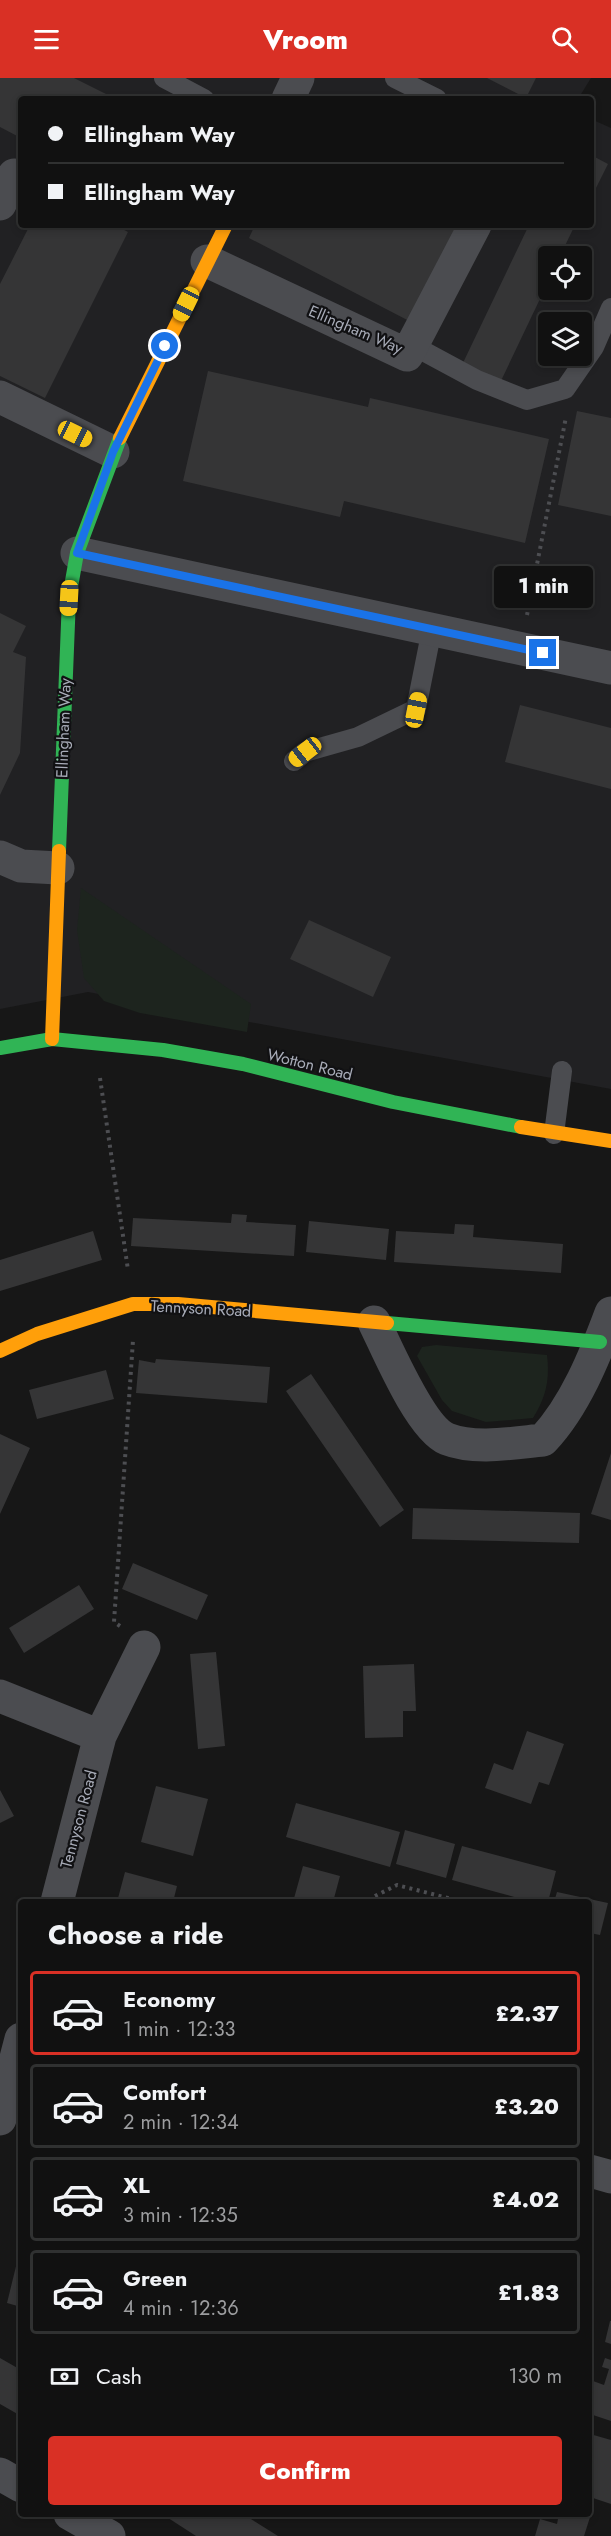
<!DOCTYPE html>
<html lang="en">
<head>
<meta charset="utf-8">
<style>
	body { margin:0; font-family:Jost,sans-serif; background:#1a1a1a; color:#f1f3f6; height:100vh; display:flex; flex-direction:column; font-size:22px; white-space:nowrap }
	* { box-sizing:border-box; margin:0 }
	p { font-size:20px; color:#9c9d9f }
	.icon { flex:none; width:33px; height:33px; fill:none; stroke:currentColor; stroke-width:2; stroke-linecap:round; stroke-linejoin:round }
	.map { position:relative; flex:1; overflow:hidden }
	.drawer { position:absolute; left:18px; top:1821px; width:574px; height:618px; display:flex; flex-direction:column; background:#111; border-radius:6px; box-shadow:0 3px 9px #0003,0 0 0 2px #303131 }
	.drawer>* { flex:none }
	.guide { position:absolute; left:18px; top:18px; width:576px; height:132px; border-radius:6px; box-shadow:0 3px 9px #0003,0 0 0 2px #303131; display:grid; align-content:center; height:132px; padding:0 30px; background:#111 }
	.buttons { position:absolute; left:538px; top:168px; display:grid; gap:12px }
	.buttons a { display:grid; place-items:center; width:54px; height:54px; border-radius:6px; background:#111; box-shadow:0 3px 9px #0003,0 0 0 2px #303131; font-size:30px }
	.end { position:absolute; width:27px; height:27px; margin:-14px; border:8px solid #1a73e8; background:#fff; box-shadow:0 0 0 3px #fff }
	.from { border-radius:50% }
	.bubble { position:absolute; height:42px; border-radius:6px; background:#111; box-shadow:0 3px 9px #0003,0 0 0 2px #303131; font-size:20px; font-weight:800; line-height:42px; text-align:center }
	.car { position:absolute; width:18px; height:36px; margin:-18px -9px; border-radius:8px; box-shadow:0 0 4px 2px #0007; background:linear-gradient(#f5c518 24%,#345 0 40%,#f5c518 0 76%,#345 0 86%,#f5c518 0) }
	.guide b { display:flex; align-items:center; gap:21px; height:57px; font-size:22px }
	.guide b+b { border-top:2px solid #303131 }
	.guide i { width:15px; height:15px; background:#f1f3f6 }
	ul { padding:0; list-style:none }
	li { display:flex; align-items:center; gap:18px; height:84px; margin:0 12px 9px; padding:0 18px; border:3px solid #303131; border-radius:6px }
	li div { flex:1 }
	li b { display:block; font-size:22px }
	li em { font-style:normal; font-weight:800 }
	li.on { border-color:#d93025 }
	li>.icon { width:54px; height:54px; stroke-width:1.5 }
	h2 { padding:0 30px; font-size:27px; line-height:72px }
	.pay { display:flex; align-items:center; gap:15px; height:66px; padding:0 30px; font-size:22px }
	.pay p { margin-inline-start:auto }
	.action { display:flex; gap:12px; margin-top:auto; padding:12px 30px }
	.action a { flex:1; height:69px; border-radius:6px; background:#d93025; color:#fff; font-size:24px; font-weight:800; line-height:69px; text-align:center }
	header { display:flex; justify-content:space-between; align-items:center; height:78px; padding:0 30px; background:#d93025; color:#fff; font-size:27px; font-weight:800 }
	.map>svg:first-child { display:block }
	.built { fill:#212123; fill-rule:evenodd }
	.green { fill:#1d241e }
	.building { fill:#353536 }
	.lines { fill:none; stroke-linecap:round; stroke-linejoin:round }
	.path { stroke:#4d4e52; stroke-width:4; stroke-dasharray:3 4.5; stroke-linecap:butt }
	.lane { stroke:#4b4c50; stroke-width:20 }
	.street { stroke:#4b4c50; stroke-width:33 }
	.fast { stroke:#30b455; stroke-width:14 }
	.slow { stroke:#ff9f0a; stroke-width:14 }
	.route { stroke:#1a73e8; stroke-width:8 }
	.labels { text-anchor:middle; stroke-width:4.5; stroke-linejoin:round; paint-order:stroke }
	.street-label { font-size:16px; fill:#a8acb8; stroke:#111113 }
</style>
</head>
<body>
<header><svg class="icon" aria-label="menu" viewBox="0 0 24 24"><path d="M4 6h16M4 12h16M4 18h16"/></svg>Vroom<svg class="icon" aria-label="search" viewBox="0 0 24 24"><circle cx="10" cy="10" r="6"/><path d="M15 15l6 6"/></svg></header>
<div class="map">
<svg width="611" height="2458" viewBox="0 0 611 2458">
	<rect width="100%" height="100%" fill="#171717"/>
	<path class="built" d="M 0,0 L 591,0 L 578,21 L 21,21 L 21,147 L 591,147 L 591,41 L 611,50 L 611,1011 L 88,914 L 0,931 ZM 549,178 L 582,178 L 582,212 L 549,212 ZM 549,244 L 582,244 L 582,278 L 549,278 Z"/>
	<path class="green" d="M 81,810 L 251,926 L 247,954 L 140,935 L 104,923 L 84,900 L 77,852 Z
		M 436,1267 L 547,1277 C 550,1302 546,1319 533,1340 L 486,1344 L 452,1333 L 442,1322 L 417,1278 L 422,1269 Z"/>
	<path class="building" d="M 0,0 L 74,0 L 116,21 L 21,21 L 21,60 L 0,49 Z
		M 487,0 L 536,0 L 526,20 Z
		M 591,77 L 608,86 L 591,120 Z
		M 30,147 L 115,147 L 128,154 L 45,320 L 0,298 L 0,206 Z
		M 255,147 L 456,147 L 464,151 L 415,246 L 249,160 Z
		M 529,147 L 575,147 L 560,178 L 549,178 L 549,202 L 499,307 L 461,289 Z
		M 208,293 L 368,329 L 370,320 L 549,361 L 525,465 L 344,423 L 340,439 L 183,403 Z
		M 577,333 L 611,340 L 611,438 L 558,427 Z
		M 0,535 L 26,548 L 13,574 L 26,579 L 20,675 L 0,717 Z
		M 520,627 L 611,650 L 611,711 L 505,684 Z
		M 309,842 L 391,879 L 373,919 L 290,881 Z
		M 232,1136 L 247,1137 L 246,1144 L 296,1147 L 294,1178 L 131,1168 L 133,1140 L 231,1145 Z
		M 309,1143 L 389,1151 L 386,1182 L 306,1174 Z
		M 455,1146 L 474,1147 L 473,1159 L 563,1166 L 561,1195 L 394,1184 L 396,1153 L 454,1156 Z
		M 93,1153 L 102,1182 L 0,1213 L 0,1182 Z
		M 156,1281 L 270,1289 L 267,1325 L 136,1315 L 139,1282 L 155,1285 Z
		M 106,1292 L 114,1321 L 37,1341 L 29,1312 Z
		M 311,1296 L 404,1432 L 380,1449 L 286,1313 Z
		M 0,1356 L 30,1370 L 0,1436 Z
		M 611,1375 L 611,1442 L 591,1436 Z
		M 413,1430 L 580,1435 L 579,1465 L 412,1461 Z
		M 133,1485 L 208,1517 L 197,1542 L 122,1511 Z
		M 79,1507 L 94,1531 L 24,1575 L 9,1550 Z
		M 216,1574 L 225,1668 L 198,1671 L 190,1576 Z
		M 414,1586 L 416,1633 L 403,1633 L 403,1659 L 365,1660 L 363,1588 Z
		M 527,1653 L 564,1666 L 549,1707 L 539,1704 L 531,1726 L 485,1710 L 494,1685 L 513,1692 Z
		M 156,1708 L 208,1721 L 193,1778 L 141,1764 Z
		M 0,1712 L 14,1738 L 0,1745 Z
		M 296,1725 L 400,1754 L 390,1789 L 286,1759 Z
		M 405,1752 L 455,1766 L 446,1800 L 396,1786 Z
		M 462,1768 L 556,1793 L 548,1824 L 533,1824 L 452,1802 Z
		M 303,1788 L 340,1798 L 333,1824 L 293,1824 Z
		M 125,1794 L 177,1808 L 173,1824 L 117,1824 Z
		M 557,1814 L 608,1825 L 600,1857 L 590,1855 L 590,1824 L 554,1824 Z
		M 20,2172 L 21,2173 L 21,2229 L 7,2225 Z
		M 610,2243 L 611,2243 L 611,2266 L 605,2264 Z
		M 0,2280 L 21,2292 L 21,2338 L 0,2326 Z
		M 605,2280 L 611,2282 L 611,2343 L 590,2336 L 590,2314 L 593,2303 L 604,2307 L 609,2291 L 602,2289 Z
		M 590,2356 L 611,2362 L 611,2426 L 590,2419 Z
		M 162,2436 L 243,2436 L 278,2458 L 196,2458 Z
		M 559,2436 L 591,2436 L 584,2458 L 535,2458 L 540,2441 L 557,2446 Z"/>
	<g class="lines">
		<path class="path" d="M 527,537 L 566,339
			M 100,1000 L 128,1192
			M 120,1548 L 114,1544 L 133,1262
			M 371,1824 L 373,1819 L 397,1807 L 463,1824"/>
		<path class="lane" d="M 164,0 L 204,21
			M 395,0 L 437,21
			M 412,267 L 477,302 L 527,322 L 565,311 L 594,269 L 611,230
			M 294,683 L 305,674 L 358,659 L 416,631 L 432,551
			M 554,1056 L 562,993"/>
		<path class="street" d="M 288,21 L 298,0
			M 0,126 L 14,97
			M 207,183 L 407,277 L 475,147
			M 0,319 L 113,374
			M 77,475 L 611,590
			M 0,779 L 21,788 L 58,790
			M 374,1244 C 387,1270 420,1350 447,1361 C 475,1372 513,1365 543,1362 C 575,1328 595,1278 611,1235
			M 0,1618 L 100,1658
			M 57,1824 L 100,1658 L 144,1569
			M 0,2041 L 21,1961
			M 590,2093 L 611,2099
			M 0,2396 L 21,2408
			M 70,2436 L 109,2458"/>
		<path class="fast" d="M 59,773 L 69,520 L 77,475 L 120,360
			M 0,970 L 52,961 L 163,972 L 243,986 L 393,1024 L 521,1049
			M 387,1245 L 600,1264"/>
		<path class="slow" d="M 120,360 L 226,147
			M 52,961 L 59,773
			M 521,1049 L 611,1063
			M 0,1273 L 37,1256 L 133,1226 L 178,1226 L 387,1245"/>
	</g>
	<g class="lines">
		<path class="route" d="M 165,268 L 113,374 L 77,475 L 543,575"/>
	</g>
	<g class="labels">
		<g class="street-label">
			<text transform="translate(356 251) rotate(23)" y="6">Ellingham Way</text>
			<text transform="translate(63 650) rotate(-88)" y="6">Ellingham Way</text>
			<text transform="translate(310 986) rotate(14)" y="6">Wotton Road</text>
			<text transform="translate(201 1230) rotate(3)" y="6">Tennyson Road</text>
			<text transform="translate(78 1741) rotate(-75)" y="6">Tennyson Road</text>
		</g>
	</g>
</svg>
<div class="buttons">
<a><svg class="icon" aria-label="locate" viewBox="0 0 24 24"><circle cx="12" cy="12" r="6"/><path d="M12 2v4M12 18v4M2 12h4M18 12h4"/></svg></a>
<a><svg class="icon" aria-label="layers" viewBox="0 0 24 24"><path d="M12 4l9 5-9 5-9-5zM3 14l9 5 9-5"/></svg></a>
</div>
<i class="end from" style="left:165px;top:268px"></i>
<i class="end" style="left:543px;top:575px"></i>
<div class="bubble" style="left:494px;top:488px;width:99px">1 min</div>
<i class="car" style="left:186px;top:226px;rotate:206deg"></i>
<i class="car" style="left:75px;top:356px;rotate:116deg"></i>
<i class="car" style="left:69px;top:520px;rotate:183deg"></i>
<i class="car" style="left:416px;top:632px;rotate:11deg"></i>
<i class="car" style="left:305px;top:674px;rotate:232deg"></i>
<div class="guide">
<b><i class="from"></i>Ellingham Way</b>
<b><i></i>Ellingham Way</b>
</div>
<section class="drawer">
<h2>Choose a ride</h2>
<ul>
<li class="on"><svg class="icon" aria-label="car" viewBox="0 0 24 24"><path d="M5 17H2v-5l4-1 3-4h7l3 4 3 1v5h-3M9 17h6M6 11h13"/><circle cx="7" cy="17" r="2"/><circle cx="17" cy="17" r="2"/></svg><div><b>Economy</b><p>1 min · 12:33</p></div><em>£2.37</em></li>
<li><svg class="icon" aria-label="car" viewBox="0 0 24 24"><path d="M5 17H2v-5l4-1 3-4h7l3 4 3 1v5h-3M9 17h6M6 11h13"/><circle cx="7" cy="17" r="2"/><circle cx="17" cy="17" r="2"/></svg><div><b>Comfort</b><p>2 min · 12:34</p></div><em>£3.20</em></li>
<li><svg class="icon" aria-label="car" viewBox="0 0 24 24"><path d="M5 17H2v-5l4-1 3-4h7l3 4 3 1v5h-3M9 17h6M6 11h13"/><circle cx="7" cy="17" r="2"/><circle cx="17" cy="17" r="2"/></svg><div><b>XL</b><p>3 min · 12:35</p></div><em>£4.02</em></li>
<li><svg class="icon" aria-label="car" viewBox="0 0 24 24"><path d="M5 17H2v-5l4-1 3-4h7l3 4 3 1v5h-3M9 17h6M6 11h13"/><circle cx="7" cy="17" r="2"/><circle cx="17" cy="17" r="2"/></svg><div><b>Green</b><p>4 min · 12:36</p></div><em>£1.83</em></li>
</ul>
<div class="pay"><svg class="icon" aria-label="cash" viewBox="0 0 24 24"><path d="M3 7h18v10H3z"/><circle cx="12" cy="12" r="2"/></svg>Cash<p>130 m</p></div>
<div class="action"><a>Confirm</a></div>
</section>
</div>
</body>
</html>
